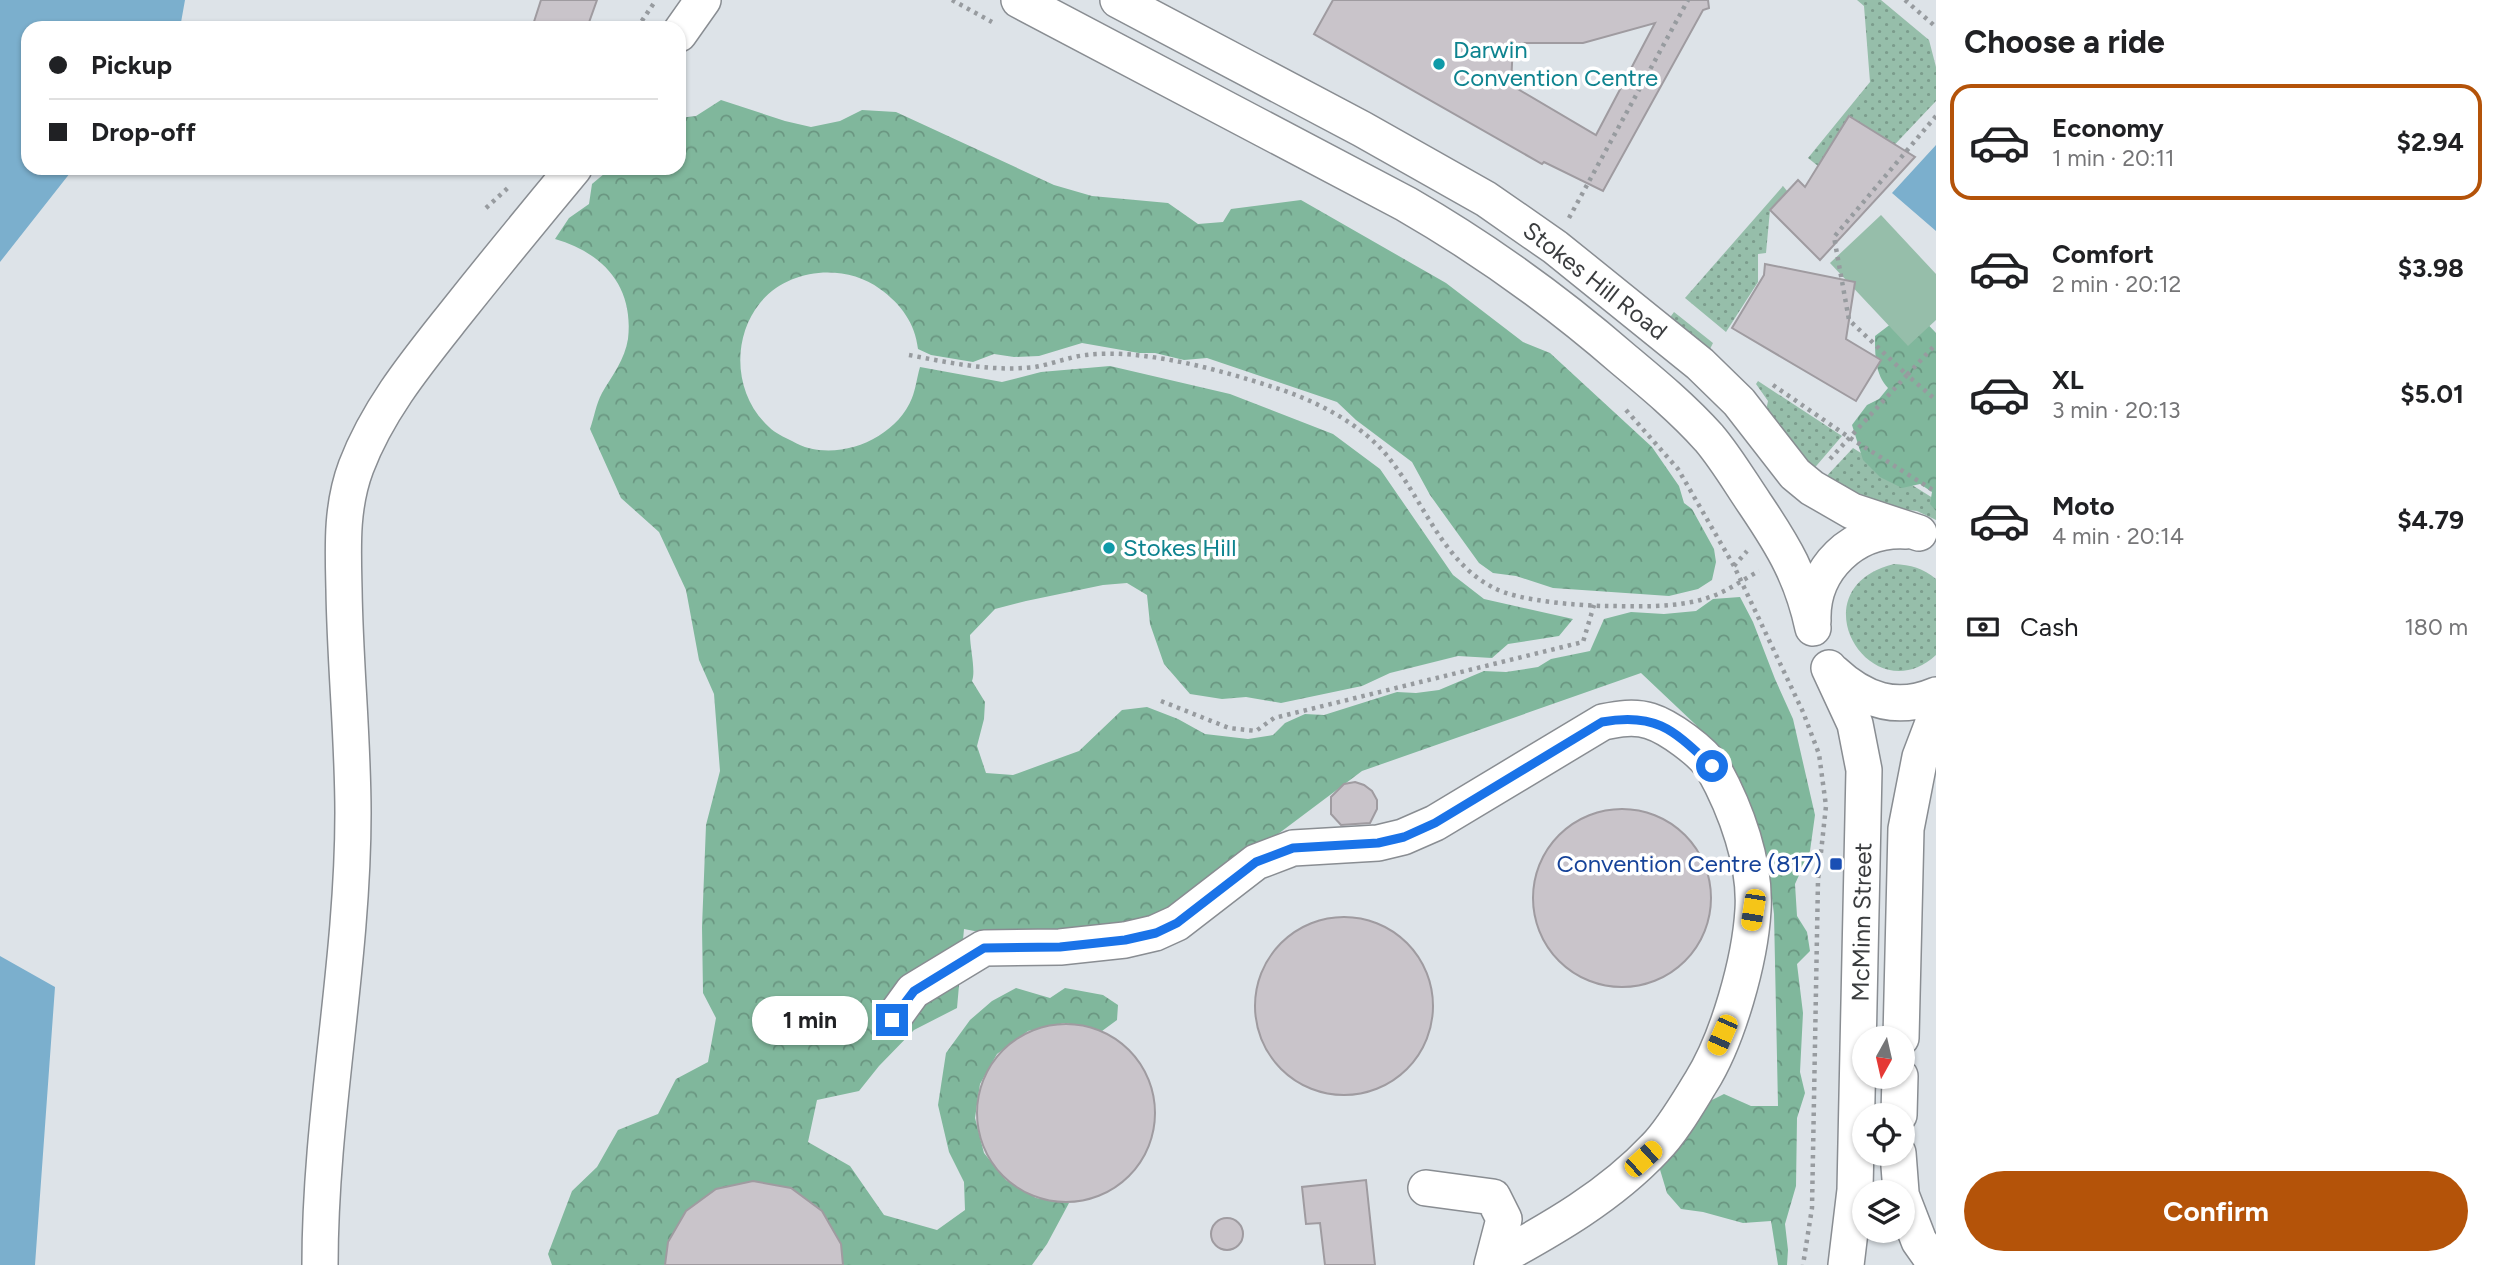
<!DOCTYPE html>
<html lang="en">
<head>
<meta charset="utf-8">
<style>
	body { margin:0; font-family:Figtree,sans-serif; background:#f2f2f2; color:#202124; height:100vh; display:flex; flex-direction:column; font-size:26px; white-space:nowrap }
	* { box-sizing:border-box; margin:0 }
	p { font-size:23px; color:#757577 }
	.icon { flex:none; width:38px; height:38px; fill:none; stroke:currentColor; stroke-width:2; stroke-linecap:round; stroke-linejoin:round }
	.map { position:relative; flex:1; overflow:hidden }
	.drawer { display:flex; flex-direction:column; background:#fff; width:560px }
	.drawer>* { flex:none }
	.guide { position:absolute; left:21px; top:21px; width:665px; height:154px; border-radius:21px; box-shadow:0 2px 5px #0004; display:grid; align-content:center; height:154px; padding:0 28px; background:#fff }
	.needle { width:46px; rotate:188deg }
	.controls { position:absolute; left:1852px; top:1026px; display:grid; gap:14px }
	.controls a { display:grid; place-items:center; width:63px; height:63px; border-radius:50%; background:#fff; box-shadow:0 2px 5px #0004; font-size:35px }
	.end { position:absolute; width:32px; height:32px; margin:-16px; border:9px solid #1a73e8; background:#fff; box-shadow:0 0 0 4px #fff }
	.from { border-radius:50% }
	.bubble { position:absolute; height:49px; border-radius:24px; background:#fff; box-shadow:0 2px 5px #0004; font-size:23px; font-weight:700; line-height:49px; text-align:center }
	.car { position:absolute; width:21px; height:42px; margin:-21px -10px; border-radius:9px; box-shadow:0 0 5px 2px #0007; background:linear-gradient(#f5c518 24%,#345 0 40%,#f5c518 0 76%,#345 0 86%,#f5c518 0) }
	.guide b { display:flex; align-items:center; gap:24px; height:66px; font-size:26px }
	.guide b+b { border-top:2px solid #e0e0e0 }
	.guide i { width:18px; height:18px; background:#202124 }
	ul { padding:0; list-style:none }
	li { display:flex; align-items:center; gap:21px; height:116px; margin:0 14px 10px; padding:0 14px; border:4px solid transparent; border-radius:21px }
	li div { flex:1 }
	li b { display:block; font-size:26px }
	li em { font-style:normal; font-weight:700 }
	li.on { border-color:#b45309 }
	li>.icon { width:63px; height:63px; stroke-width:1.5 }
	h2 { padding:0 28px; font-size:32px; line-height:84px }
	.pay { display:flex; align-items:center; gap:18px; height:77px; padding:0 28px; font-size:26px }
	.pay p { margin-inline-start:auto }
	.cta { display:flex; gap:14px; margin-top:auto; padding:14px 28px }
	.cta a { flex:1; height:80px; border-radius:42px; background:#b45309; color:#fff; font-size:28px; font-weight:700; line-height:80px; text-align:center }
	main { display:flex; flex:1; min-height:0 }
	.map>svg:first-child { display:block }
	.grass { fill:url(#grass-dots) }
	.forest { fill:url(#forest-crowns) }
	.pitch { fill:#96beaa }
	.water { fill:#7bafcd }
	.building { fill:#c9c4ca; stroke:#9f9ba0; stroke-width:2; fill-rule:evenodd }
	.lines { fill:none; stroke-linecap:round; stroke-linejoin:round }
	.minor-casing { stroke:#898d92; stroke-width:38 }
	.path { stroke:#979b9f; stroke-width:4.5; stroke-dasharray:3.5 5; stroke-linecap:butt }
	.minor { stroke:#fff; stroke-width:35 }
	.route { stroke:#1a73e8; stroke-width:9 }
	.culture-dot { fill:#0f9aa8; stroke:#fff; stroke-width:2.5 }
	.transit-dot { fill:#1a4fb4; stroke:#fff; stroke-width:2.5 }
	.labels { text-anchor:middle; stroke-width:7; stroke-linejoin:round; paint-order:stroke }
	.culture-label { font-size:24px; fill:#0d838f; stroke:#fff; text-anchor:start }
	.street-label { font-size:24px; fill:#3a3c3e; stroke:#fff }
	.transit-label { font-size:24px; fill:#164399; stroke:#fff; text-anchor:end }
</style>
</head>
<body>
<main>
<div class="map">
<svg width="1936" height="1265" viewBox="0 0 1936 1265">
	<defs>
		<pattern id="grass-dots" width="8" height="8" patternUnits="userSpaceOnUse" patternTransform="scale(1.75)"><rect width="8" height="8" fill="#96beaa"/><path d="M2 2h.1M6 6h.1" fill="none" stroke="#7b9c8c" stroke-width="1.8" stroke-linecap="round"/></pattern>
		<pattern id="forest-crowns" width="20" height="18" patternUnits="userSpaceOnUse" patternTransform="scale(1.75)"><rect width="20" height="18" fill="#80b79c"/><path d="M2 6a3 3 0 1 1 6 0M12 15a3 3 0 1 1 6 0" fill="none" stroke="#6a9681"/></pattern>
	</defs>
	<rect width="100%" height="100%" fill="#dde3e8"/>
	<path class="grass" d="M 1857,0 L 1881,0 L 1929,40 L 1936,67 L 1936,101 L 1865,176 L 1887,140 L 1850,116 L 1818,166 L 1808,158 L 1870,82 L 1864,6 Z
		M 1783,186 L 1788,192 L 1770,210 L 1766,253 L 1758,254 L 1758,282 L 1726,332 L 1685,298 Z
		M 1674,312 L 1713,343 L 1708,353 L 1665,324 Z
		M 1758,381 L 1842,436 L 1811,472 L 1764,420 L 1768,401 L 1756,384 Z
		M 1853,448 L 1936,500 L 1936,520 L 1917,511 L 1883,507 L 1823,480 Z
		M 1894,564 C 1911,565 1923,568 1936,579 L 1936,655 C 1871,715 1794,589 1894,564 Z"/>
	<path class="forest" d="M 721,100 L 785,121 L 811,127 L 840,121 L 862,110 L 896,112 L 1054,185 L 1092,196 L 1168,203 L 1198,224 L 1223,222 L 1231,209 L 1301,200 L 1446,283 L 1523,342 L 1550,353 L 1652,447 L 1679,486 L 1684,503 L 1692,509 L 1714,549 L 1716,562 L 1712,580 L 1698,589 L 1669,596 L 1553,588 L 1516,576 L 1493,573 L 1479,563 L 1430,495 L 1412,462 L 1356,420 L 1337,402 L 1207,358 L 1184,360 L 1155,353 L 1139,353 L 1082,343 L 1039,356 L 1014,357 L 994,354 L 973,362 L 931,355 L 918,349 C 915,323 901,304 880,289 C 845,263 788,268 760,303 C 731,339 734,395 769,427 C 775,433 784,437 792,441 C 832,465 895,441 912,398 C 916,388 917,377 920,367 L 1002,382 L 1041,372 L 1110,366 L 1230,394 L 1333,434 L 1380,469 L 1453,575 L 1484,599 L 1573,619 L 1559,636 L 1508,644 L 1492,658 L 1458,656 L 1390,673 L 1362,686 L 1281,703 L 1246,697 L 1222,699 L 1190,694 L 1164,664 L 1150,624 L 1147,595 L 1127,583 L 1103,585 L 1026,601 L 995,609 L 970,635 C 970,648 976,671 972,681 L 985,702 L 984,719 L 977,746 L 986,773 L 1013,775 L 1079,751 L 1122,710 L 1147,707 L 1178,719 L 1205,734 L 1248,739 L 1273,735 L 1285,723 L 1305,714 L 1324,715 L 1397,692 L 1416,693 L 1439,690 L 1484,671 L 1506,672 L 1538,667 L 1551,659 L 1590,651 L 1604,619 L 1631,612 L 1664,614 L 1696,611 L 1713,599 L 1740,597 L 1753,622 L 1775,679 L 1793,719 L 1815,815 L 1810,851 L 1795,884 L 1797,916 L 1807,932 L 1810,951 L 1797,964 L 1803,1013 L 1800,1072 L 1805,1093 L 1797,1118 L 1796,1186 L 1785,1224 L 1788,1250 L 1787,1265 L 1778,1265 L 1771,1221 L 1743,1223 L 1703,1212 L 1681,1209 L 1667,1193 L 1658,1163 L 1686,1113 L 1724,1094 L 1751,1106 L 1778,1106 L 1774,914 L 1766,852 L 1696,725 L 1641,673 L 1362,771 L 1150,930 L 1015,939 L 964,929 L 957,1008 L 914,1030 L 879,1066 L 859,1091 L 817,1100 L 808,1142 L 850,1166 L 884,1215 L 937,1230 L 965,1210 L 964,1182 L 949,1152 L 938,1105 L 946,1053 L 970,1020 L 992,1001 L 1016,988 L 1050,998 L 1065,988 L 1103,995 L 1118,1005 L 1117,1020 L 1102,1031 L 1065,1023 L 1028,1031 L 997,1054 L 980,1084 L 975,1118 L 984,1153 L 1006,1180 L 1036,1198 L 1069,1203 L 1047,1244 L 1032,1265 L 843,1265 L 841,1244 L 791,1188 L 753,1181 L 716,1189 L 686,1211 L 668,1242 L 665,1265 L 552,1265 L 548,1254 L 572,1191 L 597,1167 L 618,1130 L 658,1114 L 676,1079 L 708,1062 L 716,1018 L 703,993 L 702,927 L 706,825 L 720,771 L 714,694 L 699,660 L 686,590 L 659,532 L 621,498 L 590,429 C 594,418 596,404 602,393 C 612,376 625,359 628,339 C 634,286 603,253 555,239 L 569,218 L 589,204 L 592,184 L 611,168 L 679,168 L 679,118 L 696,116 Z
		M 1918,314 L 1936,333 L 1936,511 L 1930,504 L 1932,492 L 1920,484 L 1902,488 L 1880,477 L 1863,460 L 1852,425 L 1867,405 L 1879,399 L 1888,388 C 1875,374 1875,355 1875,336 L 1900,317 Z"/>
	<path class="pitch" d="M 1881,215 L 1936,274 L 1936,320 L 1908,346 L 1830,263 Z"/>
	<path class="water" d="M 0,0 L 185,0 L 180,28 L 28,28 L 28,168 L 74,168 L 0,262 Z
		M 1936,145 L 1936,231 L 1892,193 Z
		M 0,956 L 55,987 L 35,1265 L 0,1265 Z"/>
	<path class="building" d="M 541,0 L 597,0 L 587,28 L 532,28 Z
		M 1333,0 L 1708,0 L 1709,8 L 1703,10 L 1603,191 L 1544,162 L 1542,164 L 1314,34 ZM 1655,23 L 1596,135 L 1511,85 L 1513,43 L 1583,43 Z
		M 1849,116 L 1915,157 L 1820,260 L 1770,210 L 1798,180 L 1805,187 Z
		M 1765,264 L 1855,282 L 1846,339 L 1881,360 L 1856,401 L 1732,328 L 1764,275 Z
		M 1355,782 L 1364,785 L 1372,791 L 1377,800 L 1377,809 L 1370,823 L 1341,825 L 1331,814 L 1331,797 L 1344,784 Z
		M1533 898a89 89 0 1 1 178 0a89 89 0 1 1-178 0Z
		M1255 1006a89 89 0 1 1 178 0a89 89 0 1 1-178 0Z
		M977 1113a89 89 0 1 1 178 0a89 89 0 1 1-178 0Z
		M 1366,1180 L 1375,1265 L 1325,1265 L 1320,1223 L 1306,1224 L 1302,1187 Z
		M 753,1181 L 791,1188 L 822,1211 L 841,1244 L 843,1265 L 665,1265 L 668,1242 L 686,1211 L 716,1189 Z
		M1211 1234a16 16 0 1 1 32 0a16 16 0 1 1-32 0Z"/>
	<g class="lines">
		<g class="minor-casing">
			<path id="minor" d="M 1019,0 L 1406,204 C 1484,249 1555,300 1623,359 C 1653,384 1683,409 1709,438 C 1726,458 1740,482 1755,504 C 1784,547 1802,577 1813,628
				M 1118,0 L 1362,129 L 1486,199 L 1555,247 L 1700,364 L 1739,402 L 1795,474 L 1812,488 L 1852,511 L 1919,533
				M 679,34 L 703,0
				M 1813,621 C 1811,569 1854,528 1906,531
				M 1829,668 L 1855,724 L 1864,770 L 1855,1190 L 1846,1265
				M 1833,672 C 1863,700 1896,712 1936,695
				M 892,1020 L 913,991 L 984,948 L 1060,947 L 1125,940 L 1155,933 L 1177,923 L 1256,862 L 1293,848 L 1378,843 L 1403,837 L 1435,823 L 1603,722 C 1618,719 1634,716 1650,721 C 1669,727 1702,751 1713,768 C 1736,809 1756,864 1753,910 C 1750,961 1728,1039 1701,1082 C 1688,1103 1672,1131 1655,1148 C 1610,1196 1552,1229 1495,1260
				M 1901,1038 L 1906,829 L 1920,757 L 1936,715
				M 1899,1115 L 1900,1076
				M 1898,1153 L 1901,1192
				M 1426,1188 L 1493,1197 L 1504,1219 L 1492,1265
				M 1902,1197 L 1919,1241 L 1936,1265
				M 320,1265 C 320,1114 353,964 353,813 C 353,738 345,664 344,589 C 343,547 341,507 356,467 C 378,409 417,362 455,314 C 494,265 534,216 574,168"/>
		</g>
		<path class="path" d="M 952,0 L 992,22
			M 1905,0 L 1936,27
			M 637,28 L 656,0
			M 1936,116 L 1834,237 L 1849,320 L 1907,375 L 1936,344
			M 486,208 L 510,186
			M 1569,218 L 1688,0
			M 909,355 C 951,363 992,372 1035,367 C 1052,364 1069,357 1086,355 C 1142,348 1220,370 1273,387 C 1315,400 1365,425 1392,462 C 1424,503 1444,563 1494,588 C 1519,601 1574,605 1603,606 C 1639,606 1678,609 1713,596 C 1729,590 1744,579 1759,571
			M 1773,385 L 1850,438 L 1936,492
			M 1626,410 L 1678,469 L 1734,566 L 1803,712 L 1819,754 L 1826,806 L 1818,880 L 1812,1208 L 1803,1265
			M 1830,459 L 1907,375 L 1936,400
			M 1734,566 L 1747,551
			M 1161,701 L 1229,728 L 1256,731 L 1274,718 L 1583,642 L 1594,605"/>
		<use href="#minor" class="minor"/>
	</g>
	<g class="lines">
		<path class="route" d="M 892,1020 L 914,991 L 984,948 L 1060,947 L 1125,940 L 1156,933 L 1177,923 L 1256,862 L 1293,848 L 1378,843 L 1404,837 L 1435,823 L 1602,722 C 1657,712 1674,731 1712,766"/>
	</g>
	<g class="culture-dot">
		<circle cx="1439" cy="64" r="7"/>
		<circle cx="1109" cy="548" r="7"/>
	</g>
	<rect class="transit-dot" x="1829" y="857" width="14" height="14" rx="3.5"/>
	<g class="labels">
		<g class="culture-label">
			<text x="1453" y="58">Darwin<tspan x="1453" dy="28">Convention Centre</tspan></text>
			<text x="1123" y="556">Stokes Hill</text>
		</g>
		<g class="street-label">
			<text transform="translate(1595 281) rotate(38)" y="8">Stokes Hill Road</text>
			<text transform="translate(1862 922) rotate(-89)" y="8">McMinn Street</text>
		</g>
		<g class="transit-label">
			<text x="1822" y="872">Convention Centre (817)</text>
		</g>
	</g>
</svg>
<div class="controls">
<a><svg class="needle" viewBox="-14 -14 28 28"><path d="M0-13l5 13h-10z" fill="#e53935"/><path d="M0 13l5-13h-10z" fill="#757577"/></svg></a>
<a><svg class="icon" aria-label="locate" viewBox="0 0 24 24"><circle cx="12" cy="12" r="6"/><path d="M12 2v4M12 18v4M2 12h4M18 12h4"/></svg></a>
<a><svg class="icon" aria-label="layers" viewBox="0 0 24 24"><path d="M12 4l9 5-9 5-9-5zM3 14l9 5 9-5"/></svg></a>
</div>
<i class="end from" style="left:1712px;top:766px"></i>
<i class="end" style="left:892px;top:1020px"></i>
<div class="bubble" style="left:752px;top:996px;width:116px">1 min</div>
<i class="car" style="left:1753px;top:910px;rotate:189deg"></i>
<i class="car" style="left:1722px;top:1035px;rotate:204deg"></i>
<i class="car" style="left:1643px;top:1159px;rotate:48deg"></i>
<div class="guide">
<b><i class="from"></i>Pickup</b>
<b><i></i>Drop-off</b>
</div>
</div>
<section class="drawer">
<h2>Choose a ride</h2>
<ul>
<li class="on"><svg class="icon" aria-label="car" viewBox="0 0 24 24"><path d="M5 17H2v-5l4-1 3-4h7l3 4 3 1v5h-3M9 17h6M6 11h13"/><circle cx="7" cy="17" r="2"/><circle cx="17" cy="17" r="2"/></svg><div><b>Economy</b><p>1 min · 20:11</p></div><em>$2.94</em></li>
<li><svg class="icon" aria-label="car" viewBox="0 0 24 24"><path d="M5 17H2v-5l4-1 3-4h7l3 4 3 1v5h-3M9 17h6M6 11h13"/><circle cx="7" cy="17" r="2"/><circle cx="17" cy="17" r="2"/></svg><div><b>Comfort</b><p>2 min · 20:12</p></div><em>$3.98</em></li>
<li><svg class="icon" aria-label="car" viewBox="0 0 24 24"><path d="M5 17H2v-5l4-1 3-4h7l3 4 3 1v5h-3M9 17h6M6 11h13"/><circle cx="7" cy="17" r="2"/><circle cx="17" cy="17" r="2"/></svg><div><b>XL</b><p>3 min · 20:13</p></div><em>$5.01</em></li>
<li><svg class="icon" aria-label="car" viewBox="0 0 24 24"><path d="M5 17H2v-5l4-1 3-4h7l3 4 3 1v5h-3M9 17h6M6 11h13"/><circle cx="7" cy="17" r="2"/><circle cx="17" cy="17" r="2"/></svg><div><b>Moto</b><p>4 min · 20:14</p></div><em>$4.79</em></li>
</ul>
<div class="pay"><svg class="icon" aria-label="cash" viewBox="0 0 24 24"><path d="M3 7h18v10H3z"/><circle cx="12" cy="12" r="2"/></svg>Cash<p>180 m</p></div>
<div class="cta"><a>Confirm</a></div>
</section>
</main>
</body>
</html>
